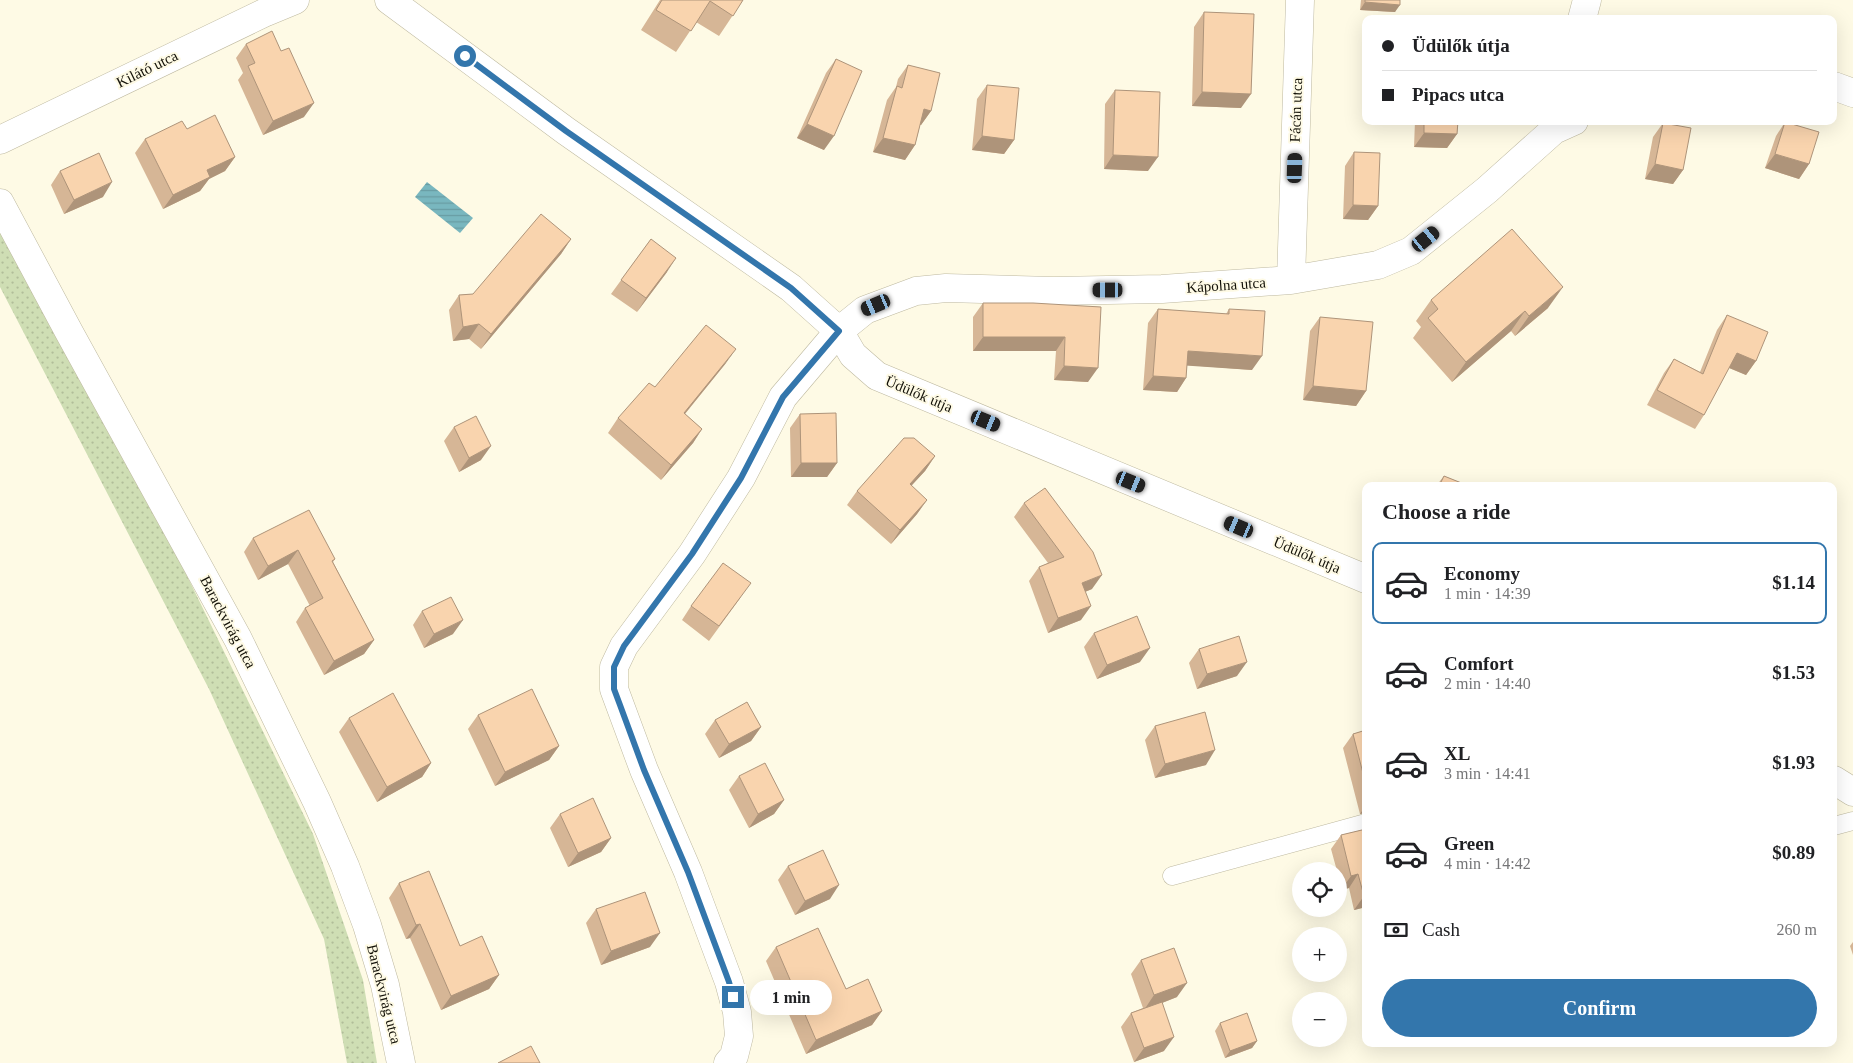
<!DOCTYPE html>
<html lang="en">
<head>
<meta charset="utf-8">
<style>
	body { margin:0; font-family:Georgia,serif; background:#f6f6f6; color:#202124; height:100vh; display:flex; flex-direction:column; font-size:19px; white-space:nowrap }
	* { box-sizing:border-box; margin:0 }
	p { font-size:16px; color:#757577 }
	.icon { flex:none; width:28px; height:28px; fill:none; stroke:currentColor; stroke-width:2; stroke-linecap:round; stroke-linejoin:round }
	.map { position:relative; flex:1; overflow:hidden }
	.panel { position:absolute; left:1362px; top:482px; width:475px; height:565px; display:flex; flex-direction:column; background:#fff; border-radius:10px; box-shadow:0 5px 20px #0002 }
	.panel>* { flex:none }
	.banner { position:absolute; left:1362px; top:15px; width:475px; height:110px; border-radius:10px; box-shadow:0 5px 20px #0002; display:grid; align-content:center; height:110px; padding:0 20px; background:#fff }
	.buttons { position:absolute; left:1292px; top:862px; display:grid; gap:10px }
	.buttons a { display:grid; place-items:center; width:55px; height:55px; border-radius:50%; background:#fff; box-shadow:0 5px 20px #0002; font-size:25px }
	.end { position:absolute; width:22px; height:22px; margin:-11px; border:6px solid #3376ac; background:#fff; box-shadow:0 0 0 2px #fff }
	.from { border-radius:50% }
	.bubble { position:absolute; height:35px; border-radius:18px; background:#fff; box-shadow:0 5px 20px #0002; font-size:16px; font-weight:600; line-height:35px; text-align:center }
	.car { position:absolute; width:15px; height:30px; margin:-15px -8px; border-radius:6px; box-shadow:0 0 4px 1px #0007; background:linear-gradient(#222 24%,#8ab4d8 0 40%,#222 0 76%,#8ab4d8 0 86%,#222 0) }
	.banner b { display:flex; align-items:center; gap:18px; height:48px; font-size:19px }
	.banner b+b { border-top:1px solid #e0e0e0 }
	.banner i { width:12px; height:12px; background:#202124 }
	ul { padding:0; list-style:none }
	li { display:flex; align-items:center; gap:15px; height:82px; margin:0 10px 8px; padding:0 10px; border:2px solid transparent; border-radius:10px }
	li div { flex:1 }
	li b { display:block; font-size:19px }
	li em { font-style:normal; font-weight:600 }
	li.current { border-color:#3376ac }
	li>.icon { width:45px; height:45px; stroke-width:1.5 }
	h2 { padding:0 20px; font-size:22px; line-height:60px }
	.pay { display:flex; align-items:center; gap:12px; height:55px; padding:0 20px; font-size:19px }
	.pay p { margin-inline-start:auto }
	.button { display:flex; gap:10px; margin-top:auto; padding:10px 20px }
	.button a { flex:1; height:58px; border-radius:30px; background:#3376ac; color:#fff; font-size:20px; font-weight:600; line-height:58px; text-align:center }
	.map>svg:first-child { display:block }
	.green { fill:url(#green-dots) }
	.water { fill:url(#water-rules) }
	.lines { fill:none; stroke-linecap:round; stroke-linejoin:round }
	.lane-casing { stroke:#beb9a0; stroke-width:19 }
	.street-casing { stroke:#beb9a0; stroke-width:29 }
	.lane { stroke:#fff; stroke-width:18 }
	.street { stroke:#fff; stroke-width:28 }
	.wall { fill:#d6b696 }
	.shaded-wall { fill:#ae947a }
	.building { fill:#f9d4ae; stroke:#ae947a }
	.route { stroke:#3376ac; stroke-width:6 }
	.labels { text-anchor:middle; stroke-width:4; stroke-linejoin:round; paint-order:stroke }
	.street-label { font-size:15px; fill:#131108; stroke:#fefae5 }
</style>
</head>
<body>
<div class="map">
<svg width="1853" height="1063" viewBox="0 0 1853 1063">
	<defs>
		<pattern id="green-dots" width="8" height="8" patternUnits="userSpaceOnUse" patternTransform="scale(1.25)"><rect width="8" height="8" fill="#cfdeb4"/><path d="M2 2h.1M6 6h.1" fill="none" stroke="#b1bd99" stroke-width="1.8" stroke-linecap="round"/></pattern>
		<pattern id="water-rules" width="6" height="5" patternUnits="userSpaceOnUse" patternTransform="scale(1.25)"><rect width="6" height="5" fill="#79b7bf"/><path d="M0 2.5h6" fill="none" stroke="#689ca3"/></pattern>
	</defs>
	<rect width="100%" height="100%" fill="#fefae5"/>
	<path class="green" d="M 0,217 L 171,543 L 313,834 L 363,980 L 377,1063 L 347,1063 L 324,939 L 209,689 L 0,287 Z"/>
	<path class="water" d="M 427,182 L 473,218 L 460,233 L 415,197 Z"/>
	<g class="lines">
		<g class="lane-casing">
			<path id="lane" d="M 1834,826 L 1853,821
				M 1172,876 L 1366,823"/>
		</g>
		<g class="street-casing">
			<path id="street" d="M 389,0 L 566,131 L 791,288 L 839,331 L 853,355 L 877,376 L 1366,579
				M 1582,19 L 1587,0
				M 1834,86 L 1853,93
				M 0,140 L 266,12 L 295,0
				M 0,203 L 69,332 L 238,639 L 317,802 L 345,866 L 367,925 L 385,985 L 401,1063
				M 1291,280 L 1300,0
				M 1834,780 L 1853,792
				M 728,1063 L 734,1056 L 739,1036 L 737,1012 L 729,982 L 688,872 L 644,770 L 614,689 L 614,667 L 624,646 L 692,554 L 741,478 L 783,397 L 839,331 L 865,310 L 916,291 L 946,288 L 1053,291 L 1162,289 L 1291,280 L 1378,265 L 1411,251 L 1487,190 L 1554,130 L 1574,121"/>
		</g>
		<use href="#lane" class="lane"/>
		<use href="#street" class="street"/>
	</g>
	<path class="wall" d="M 660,0 L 743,0 L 719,36 L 696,22 L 676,52 L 641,30 Z
		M 1361,0 L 1400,0 L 1395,12 L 1360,10 Z
		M 1204,12 L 1241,108 L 1192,106 L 1194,27 Z
		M 246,44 L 304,117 L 263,135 L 238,80 L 243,73 L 236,58 Z
		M 836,59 L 824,150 L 797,138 L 826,73 Z
		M 908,65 L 931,111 L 921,125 L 920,125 L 915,145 L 905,160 L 873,152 L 887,100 L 896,87 L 898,79 Z
		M 987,85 L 1014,140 L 1004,154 L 972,150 L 977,99 Z
		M 1115,90 L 1148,171 L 1104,169 L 1105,104 Z
		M 1415,121 L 1458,121 L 1457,134 L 1447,148 L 1414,147 Z
		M 1785,122 L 1809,164 L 1799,179 L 1765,168 L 1776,136 Z
		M 1663,123 L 1683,170 L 1673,184 L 1645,179 L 1653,137 Z
		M 187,129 L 235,157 L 225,171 L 209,179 L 200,191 L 163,209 L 135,153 L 145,139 Z
		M 1354,152 L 1378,206 L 1368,220 L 1343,219 L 1345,166 Z
		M 60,171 L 103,197 L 64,214 L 51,185 Z
		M 571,239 L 561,254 L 481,349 L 469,339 L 453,341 L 449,310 L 459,295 L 473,294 Z
		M 651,239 L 667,272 L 637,312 L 611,294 Z
		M 1431,300 L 1548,308 L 1515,336 L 1511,331 L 1452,382 L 1413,338 L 1421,327 L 1416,321 Z
		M 983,303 L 1101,307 L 1088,382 L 1054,380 L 1056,351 L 973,351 L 973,317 Z
		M 1158,309 L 1226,314 L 1229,309 L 1252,370 L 1187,365 L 1186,378 L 1177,392 L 1143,390 L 1148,323 Z
		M 1727,315 L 1756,361 L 1746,375 L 1729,368 L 1704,415 L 1695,429 L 1647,405 L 1664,373 L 1674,359 L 1700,372 L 1717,330 Z
		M 1320,317 L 1366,391 L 1356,406 L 1303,400 L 1310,331 Z
		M 726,363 L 685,414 L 702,429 L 693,443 L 661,480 L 608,433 L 618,418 L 655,387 Z
		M 800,414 L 837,463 L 827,477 L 791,477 L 790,428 Z
		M 454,427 L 481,460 L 459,472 L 444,441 Z
		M 935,456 L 925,471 L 911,486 L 927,500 L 917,514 L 891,544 L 847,505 L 857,491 Z
		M 1444,476 L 1469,486 L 1436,486 Z
		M 1024,503 L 1092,589 L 1085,592 L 1081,620 L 1048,633 L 1029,581 L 1039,567 L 1048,563 L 1014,517 Z
		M 253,538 L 335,559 L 333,562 L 374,640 L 364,654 L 324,675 L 296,622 L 305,608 L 310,606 L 288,564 L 258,580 L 244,552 Z
		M 741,597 L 709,641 L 682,620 L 691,606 Z
		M 422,611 L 453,634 L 424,648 L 413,625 Z
		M 1094,633 L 1140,662 L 1097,679 L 1084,647 Z
		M 1199,649 L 1237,676 L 1197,689 L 1189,663 Z
		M 478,715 L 559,746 L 549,760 L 495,786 L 468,729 Z
		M 349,718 L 431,763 L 422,777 L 377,802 L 339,732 Z
		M 715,720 L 761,727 L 751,741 L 719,758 L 705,734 Z
		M 1155,726 L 1206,765 L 1155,778 L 1145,740 Z
		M 1366,730 L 1366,813 L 1360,814 L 1343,748 L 1353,734 Z
		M 739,776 L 784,800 L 774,814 L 749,828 L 729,790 Z
		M 560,814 L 611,838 L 601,852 L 568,867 L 550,828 Z
		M 1366,829 L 1366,907 L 1354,910 L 1349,888 L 1341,890 L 1339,880 L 1339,871 L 1337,871 L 1331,849 L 1341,835 Z
		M 788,866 L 830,899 L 795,915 L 778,880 Z
		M 399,883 L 460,946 L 499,975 L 489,989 L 441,1010 L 410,938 L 406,939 L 389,898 Z
		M 596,909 L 650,947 L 601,965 L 586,923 Z
		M 1853,942 L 1853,955 L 1850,946 Z
		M 776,947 L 882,1011 L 872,1025 L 806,1054 L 766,961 Z
		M 1141,960 L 1177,997 L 1162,1003 L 1164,1051 L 1134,1062 L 1121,1027 L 1131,1013 L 1143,1008 L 1131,974 Z
		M 1220,1023 L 1257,1041 L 1252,1048 L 1225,1058 L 1215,1031 Z"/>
	<path class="shaded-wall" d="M 1365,2 L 1400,5 L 1395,12 L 1360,10 Z
		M 1202,92 L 1251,94 L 1241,108 L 1192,106 Z
		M 314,103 L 304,117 L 263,135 L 273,121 Z
		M 924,109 L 931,111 L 921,125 L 914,123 Z
		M 807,124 L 834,136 L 824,150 L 797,138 Z
		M 1424,133 L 1457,134 L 1447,148 L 1414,147 Z
		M 982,136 L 1014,140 L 1004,154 L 972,150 Z
		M 883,138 L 915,145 L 905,160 L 873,152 Z
		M 1775,154 L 1809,164 L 1799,179 L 1765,168 Z
		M 1113,155 L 1158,157 L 1148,171 L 1104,169 Z
		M 235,157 L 225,171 L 209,179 L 200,191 L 163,209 L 173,195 L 207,170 Z
		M 1655,164 L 1683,170 L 1673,184 L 1645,179 Z
		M 112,182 L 103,197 L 64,214 L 74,200 Z
		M 1353,205 L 1378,206 L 1368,220 L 1343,219 Z
		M 571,239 L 561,254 L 481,349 L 491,334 Z
		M 676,258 L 667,272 L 637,312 L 646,298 Z
		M 1563,287 L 1548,308 L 1515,336 L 1529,316 Z
		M 1525,311 L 1511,331 L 1452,382 L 1466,362 Z
		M 479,324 L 469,339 L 453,341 L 463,327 Z
		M 983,337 L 1065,337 L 1056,351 L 973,351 Z
		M 736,349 L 726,363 L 674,427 L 684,413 Z
		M 1188,351 L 1262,356 L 1252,370 L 1178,365 Z
		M 1737,353 L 1756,361 L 1746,375 L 1727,367 Z
		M 1064,366 L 1098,368 L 1088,382 L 1054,380 Z
		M 1153,376 L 1186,378 L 1177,392 L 1143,390 Z
		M 1313,386 L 1366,391 L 1356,406 L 1303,400 Z
		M 702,429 L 693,443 L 661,480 L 671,465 Z
		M 491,446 L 481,460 L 459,472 L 469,458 Z
		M 935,456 L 925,471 L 900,498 L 910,484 Z
		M 801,463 L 837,463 L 827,477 L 791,477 Z
		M 927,500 L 917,514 L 891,544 L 900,530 Z
		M 298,550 L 288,564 L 258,580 L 268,566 Z
		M 1102,575 L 1092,589 L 1072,597 L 1082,583 Z
		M 1091,606 L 1081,620 L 1048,633 L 1058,618 Z
		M 463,620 L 453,634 L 424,648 L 434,634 Z
		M 374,640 L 364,654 L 324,675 L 334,661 Z
		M 1150,648 L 1140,662 L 1097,679 L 1107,665 Z
		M 1247,662 L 1237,676 L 1197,689 L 1207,674 Z
		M 761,727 L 751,741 L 719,758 L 729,744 Z
		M 559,746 L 549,760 L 495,786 L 505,772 Z
		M 1215,750 L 1206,765 L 1155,778 L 1165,764 Z
		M 431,763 L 422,777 L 377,802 L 387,787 Z
		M 784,800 L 774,814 L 749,828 L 758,814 Z
		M 1366,805 L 1366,813 L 1360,814 Z
		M 611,838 L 601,852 L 568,867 L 578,853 Z
		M 1358,874 L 1349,888 L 1341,890 L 1351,876 Z
		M 839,885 L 830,899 L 795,915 L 805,901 Z
		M 1364,896 L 1366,896 L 1366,907 L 1354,910 Z
		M 420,924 L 410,938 L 406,939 L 416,925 Z
		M 660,933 L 650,947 L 601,965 L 611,951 Z
		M 499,975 L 489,989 L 441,1010 L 451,996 Z
		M 1187,983 L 1177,997 L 1144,1010 L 1154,995 Z
		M 882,1011 L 872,1025 L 806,1054 L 816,1040 Z
		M 1174,1037 L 1164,1051 L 1134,1062 L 1144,1048 Z
		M 1257,1041 L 1252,1048 L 1225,1058 L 1230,1051 Z"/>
	<path class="building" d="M 662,0 L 743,0 L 733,16 L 710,1 L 691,31 L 656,10 Z
		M 1365,0 L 1400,0 L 1400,5 L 1365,2 Z
		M 1204,12 L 1254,14 L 1251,94 L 1202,92 Z
		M 272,31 L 281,51 L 289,48 L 314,103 L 273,121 L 248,66 L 255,63 L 246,44 Z
		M 836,59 L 862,71 L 834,136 L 807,124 Z
		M 908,65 L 940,73 L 931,111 L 924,109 L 915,145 L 883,138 L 897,86 L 902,88 Z
		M 987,85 L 1019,88 L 1014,140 L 982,136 Z
		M 1115,90 L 1160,92 L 1158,157 L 1113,155 Z
		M 215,115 L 235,157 L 207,170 L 210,177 L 173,195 L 145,139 L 182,121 L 187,129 Z
		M 1424,121 L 1458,121 L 1457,134 L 1424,133 Z
		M 1785,122 L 1819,132 L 1809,164 L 1775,154 Z
		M 1663,123 L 1691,128 L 1683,170 L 1655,164 Z
		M 1354,152 L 1380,153 L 1378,206 L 1353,205 Z
		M 99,153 L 112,182 L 74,200 L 60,171 Z
		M 541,214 L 571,239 L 491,334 L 479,324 L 463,327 L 459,295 L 473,294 Z
		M 1512,229 L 1563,287 L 1529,316 L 1525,311 L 1466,362 L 1428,318 L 1438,309 L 1431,300 Z
		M 651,239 L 676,258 L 646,298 L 621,280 Z
		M 983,303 L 1033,303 L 1101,307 L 1098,368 L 1064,366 L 1065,337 L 983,337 Z
		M 1158,309 L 1229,314 L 1229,309 L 1265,311 L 1262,356 L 1188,351 L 1186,378 L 1153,376 Z
		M 1727,315 L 1768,332 L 1756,361 L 1737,353 L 1704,415 L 1657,390 L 1674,359 L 1703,374 Z
		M 1320,317 L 1373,322 L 1366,391 L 1313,386 Z
		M 706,325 L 736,349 L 684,413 L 702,429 L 671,465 L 618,418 L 649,383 L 655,387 Z
		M 836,413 L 837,463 L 801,463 L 800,414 Z
		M 476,416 L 491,446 L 469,458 L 454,427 Z
		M 904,438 L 914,438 L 935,456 L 910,484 L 927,500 L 900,530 L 857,491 Z
		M 1444,476 L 1469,486 L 1439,486 Z
		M 1045,488 L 1093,552 L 1102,575 L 1082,583 L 1091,606 L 1058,618 L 1039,567 L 1064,557 L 1024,503 Z
		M 309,510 L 335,559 L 332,561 L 374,640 L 334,661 L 305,608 L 323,598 L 298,550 L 268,566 L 253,538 Z
		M 723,563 L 751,583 L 719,626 L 691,606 Z
		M 451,597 L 463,620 L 434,634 L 422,611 Z
		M 1137,616 L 1150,648 L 1107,665 L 1094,633 Z
		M 1239,636 L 1247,662 L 1207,674 L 1199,649 Z
		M 532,689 L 559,746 L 505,772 L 478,715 Z
		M 393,693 L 431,763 L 387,787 L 349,718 Z
		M 747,702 L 761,727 L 729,744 L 715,720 Z
		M 1205,712 L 1215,750 L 1165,764 L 1155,726 Z
		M 1366,730 L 1366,785 L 1353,734 Z
		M 765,763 L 784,800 L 758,814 L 739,776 Z
		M 593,798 L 611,838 L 578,853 L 560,814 Z
		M 1366,829 L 1366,896 L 1364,896 L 1358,874 L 1351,876 L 1341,835 Z
		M 823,850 L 839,885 L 805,901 L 788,866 Z
		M 429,871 L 460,946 L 482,936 L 499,975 L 451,996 L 420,924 L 416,925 L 399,883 Z
		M 645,892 L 660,933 L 611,951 L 596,909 Z
		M 818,928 L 846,989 L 868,979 L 882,1011 L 816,1040 L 776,947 Z
		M 1174,948 L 1187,983 L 1154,995 L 1141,960 Z
		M 1162,1002 L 1174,1037 L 1144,1048 L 1131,1013 Z
		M 1247,1013 L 1257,1041 L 1230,1051 L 1220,1023 Z
		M 531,1046 L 540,1063 L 498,1063 Z"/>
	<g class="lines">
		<path class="route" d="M 465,56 L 566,131 L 791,288 L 839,331 L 783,397 L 741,478 L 692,554 L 624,646 L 614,667 L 614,689 L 620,705 L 644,770 L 688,872 L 729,982 L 733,997"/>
	</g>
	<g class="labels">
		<g class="street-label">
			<text transform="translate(147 69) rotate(-26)" y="5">Kilátó utca</text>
			<text transform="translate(1296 110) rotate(-88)" y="5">Fácán utca</text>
			<text transform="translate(1226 285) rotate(-4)" y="5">Kápolna utca</text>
			<text transform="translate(919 394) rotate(23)" y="5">Üdülők útja</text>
			<text transform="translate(1307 555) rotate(23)" y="5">Üdülők útja</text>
			<text transform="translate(228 622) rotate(62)" y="5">Barackvirág utca</text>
			<text transform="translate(384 994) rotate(76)" y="5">Barackvirág utca</text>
		</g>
	</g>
</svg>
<div class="buttons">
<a><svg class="icon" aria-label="locate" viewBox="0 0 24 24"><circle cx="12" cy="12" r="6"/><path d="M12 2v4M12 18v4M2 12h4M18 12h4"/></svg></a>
<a>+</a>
<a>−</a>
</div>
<i class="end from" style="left:465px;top:56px"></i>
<i class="end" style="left:733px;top:997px"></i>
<div class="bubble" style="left:750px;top:980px;width:82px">1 min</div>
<i class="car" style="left:1295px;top:168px;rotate:2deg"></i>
<i class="car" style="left:1426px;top:239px;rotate:51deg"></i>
<i class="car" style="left:1108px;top:290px;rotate:270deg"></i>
<i class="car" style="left:876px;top:305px;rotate:247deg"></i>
<i class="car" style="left:986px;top:421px;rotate:112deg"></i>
<i class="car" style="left:1131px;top:482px;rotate:112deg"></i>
<i class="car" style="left:1239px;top:527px;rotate:293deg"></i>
<div class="banner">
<b><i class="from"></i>Üdülők útja</b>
<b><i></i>Pipacs utca</b>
</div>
<section class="panel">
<h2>Choose a ride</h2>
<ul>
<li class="current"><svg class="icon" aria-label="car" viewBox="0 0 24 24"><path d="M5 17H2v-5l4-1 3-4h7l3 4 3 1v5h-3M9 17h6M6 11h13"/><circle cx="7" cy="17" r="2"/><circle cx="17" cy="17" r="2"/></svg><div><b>Economy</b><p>1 min · 14:39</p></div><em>$1.14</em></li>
<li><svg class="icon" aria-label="car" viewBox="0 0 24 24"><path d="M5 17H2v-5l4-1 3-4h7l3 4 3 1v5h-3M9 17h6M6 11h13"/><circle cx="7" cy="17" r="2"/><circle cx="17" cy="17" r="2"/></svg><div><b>Comfort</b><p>2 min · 14:40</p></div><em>$1.53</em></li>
<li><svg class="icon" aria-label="car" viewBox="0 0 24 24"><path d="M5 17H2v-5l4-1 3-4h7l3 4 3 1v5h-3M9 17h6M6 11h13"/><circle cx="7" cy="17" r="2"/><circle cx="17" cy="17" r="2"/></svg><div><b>XL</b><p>3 min · 14:41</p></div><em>$1.93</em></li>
<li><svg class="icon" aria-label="car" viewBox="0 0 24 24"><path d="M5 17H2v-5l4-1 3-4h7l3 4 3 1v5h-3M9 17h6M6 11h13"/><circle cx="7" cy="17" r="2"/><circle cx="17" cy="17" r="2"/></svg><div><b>Green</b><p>4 min · 14:42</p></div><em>$0.89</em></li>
</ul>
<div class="pay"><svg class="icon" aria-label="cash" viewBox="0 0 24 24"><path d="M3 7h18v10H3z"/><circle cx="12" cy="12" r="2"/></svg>Cash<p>260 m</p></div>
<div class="button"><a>Confirm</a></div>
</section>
</div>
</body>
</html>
